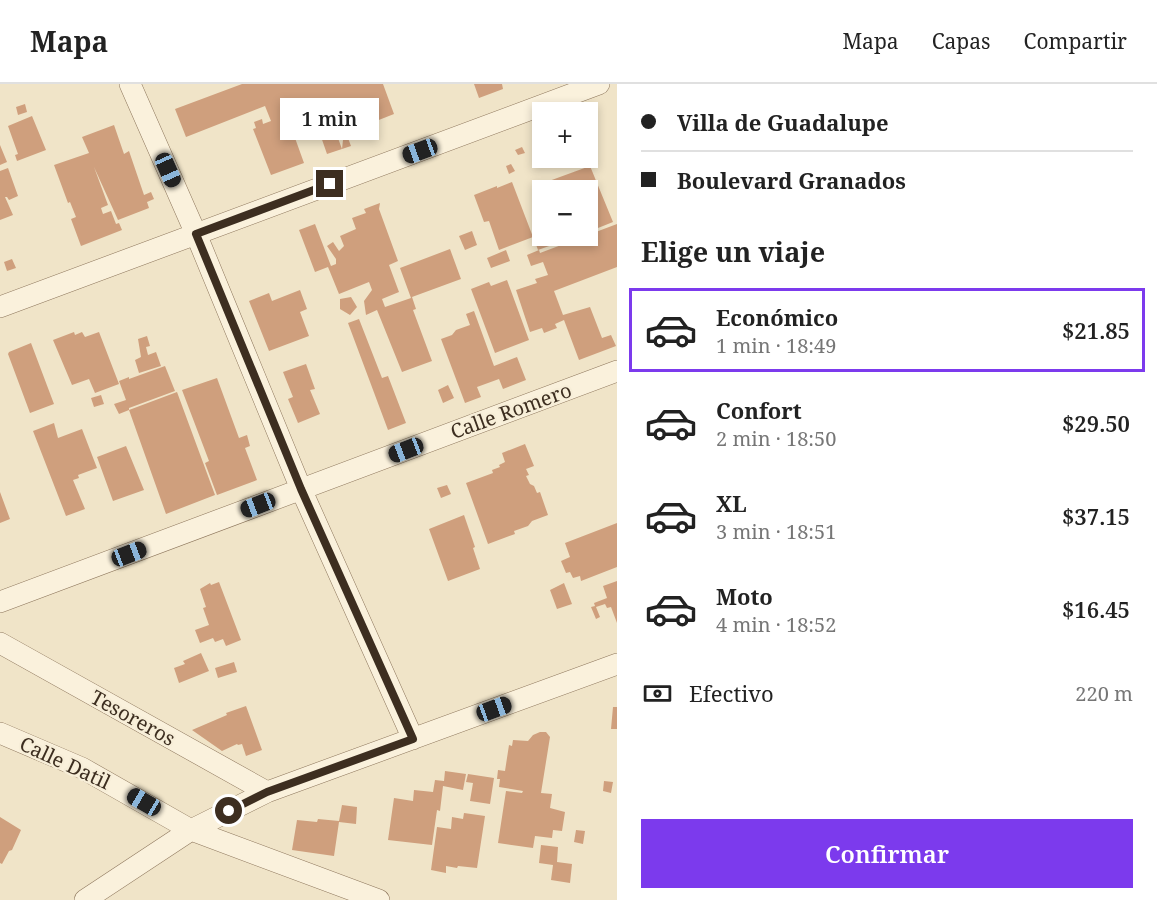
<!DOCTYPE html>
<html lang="es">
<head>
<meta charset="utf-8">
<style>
	body { margin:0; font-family:"Noto Serif",serif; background:#f6f6f6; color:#222; height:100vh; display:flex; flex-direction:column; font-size:22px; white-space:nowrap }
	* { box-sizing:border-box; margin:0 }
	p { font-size:20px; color:#767676 }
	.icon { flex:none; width:33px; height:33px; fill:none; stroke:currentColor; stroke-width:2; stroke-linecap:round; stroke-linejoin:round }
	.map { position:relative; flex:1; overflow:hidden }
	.panel { display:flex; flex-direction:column; background:#fff; width:540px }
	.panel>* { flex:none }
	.banner { display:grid; align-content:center; height:132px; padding:0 24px; background:#fff }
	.fabs { position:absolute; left:532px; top:18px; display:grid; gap:12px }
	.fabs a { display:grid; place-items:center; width:66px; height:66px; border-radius:0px; background:#fff; box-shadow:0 3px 9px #0003; font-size:30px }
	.end { position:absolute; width:27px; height:27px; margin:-14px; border:8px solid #3d2e20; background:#fff; box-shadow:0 0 0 3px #fff }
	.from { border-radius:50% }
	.bubble { position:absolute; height:42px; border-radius:0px; background:#fff; box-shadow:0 3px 9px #0003; font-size:20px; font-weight:600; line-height:42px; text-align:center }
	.car { position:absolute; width:18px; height:36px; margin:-18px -9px; border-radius:8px; box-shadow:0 0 4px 2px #0007; background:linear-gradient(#222 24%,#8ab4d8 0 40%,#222 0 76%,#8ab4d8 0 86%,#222 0) }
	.banner b { display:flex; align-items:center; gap:21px; height:57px; font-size:22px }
	.banner b+b { border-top:2px solid #e0e0e0 }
	.banner i { width:15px; height:15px; background:#222 }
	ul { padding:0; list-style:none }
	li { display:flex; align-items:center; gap:18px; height:84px; margin:0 12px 9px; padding:0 12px; border:3px solid transparent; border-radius:0px }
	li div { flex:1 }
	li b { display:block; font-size:22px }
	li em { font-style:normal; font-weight:600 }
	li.current { border-color:#7c3aed }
	li>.icon { width:54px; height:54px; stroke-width:1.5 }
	h2 { padding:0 24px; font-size:27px; line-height:72px }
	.pay { display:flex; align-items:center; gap:15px; height:66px; padding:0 24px; font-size:22px }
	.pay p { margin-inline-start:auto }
	.action { display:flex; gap:12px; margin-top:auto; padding:12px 24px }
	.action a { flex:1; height:69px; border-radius:0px; background:#7c3aed; color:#fff; font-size:24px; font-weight:600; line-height:69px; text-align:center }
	header { display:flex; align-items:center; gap:36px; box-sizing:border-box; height:84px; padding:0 30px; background:#fff; border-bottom:2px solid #e0e0e0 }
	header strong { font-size:28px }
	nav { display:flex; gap:33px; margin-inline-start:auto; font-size:21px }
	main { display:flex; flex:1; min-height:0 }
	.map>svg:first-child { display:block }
	.building { fill:#cf9f7d }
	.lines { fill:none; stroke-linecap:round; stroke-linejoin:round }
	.minor-casing { stroke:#8d765c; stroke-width:22 }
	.minor { stroke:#faf1dc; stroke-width:21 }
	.route { stroke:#3d2e20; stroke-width:8 }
	.labels { text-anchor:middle; stroke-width:4.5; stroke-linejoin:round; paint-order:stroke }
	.street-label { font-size:20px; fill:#3d2e20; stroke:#f7eed8 }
</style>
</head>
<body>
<header>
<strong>Mapa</strong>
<nav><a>Mapa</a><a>Capas</a><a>Compartir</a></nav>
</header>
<main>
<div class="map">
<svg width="617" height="816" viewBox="0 0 617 816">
	<rect width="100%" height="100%" fill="#f0e4c8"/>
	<path class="building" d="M 242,0 L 383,0 L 394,30 L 361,43 L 359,38 L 335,46 L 342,65 L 343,56 L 348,54 L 351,62 L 327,70 L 319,47 L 323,46 L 321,38 L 319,39 L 318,37 L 322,35 L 320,32 L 323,31 L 318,19 L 309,23 L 318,45 L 295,54 L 304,79 L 271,91 L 253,45 L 256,44 L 254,38 L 262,35 L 263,40 L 271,37 L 265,22 L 186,53 L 175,25 Z
		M 474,0 L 502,0 L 503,5 L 479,14 Z
		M 25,20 L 27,28 L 18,31 L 16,23 Z
		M 32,32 L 46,66 L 17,77 L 15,71 L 18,70 L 8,42 Z
		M 114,41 L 124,70 L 129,67 L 144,111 L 151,108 L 154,115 L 147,118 L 149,124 L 118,136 L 94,83 L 108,121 L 101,124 L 103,130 L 111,127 L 116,140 L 119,139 L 122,146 L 81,162 L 71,135 L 76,133 L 70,118 L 68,119 L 54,81 L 89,69 L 82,53 Z
		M 0,61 L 7,78 L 0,81 Z
		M 522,63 L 525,69 L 518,71 L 515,66 Z
		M 511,80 L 515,87 L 509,90 L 506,82 Z
		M 590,82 L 613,138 L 588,148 L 588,106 L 552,106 L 549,97 Z
		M 8,84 L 18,112 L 9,116 L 7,113 L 5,113 L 13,131 L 0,136 L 0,87 Z
		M 512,98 L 533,153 L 499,166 L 489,137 L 484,138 L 474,111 L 497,102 L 497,104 Z
		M 380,119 L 379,125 L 398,177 L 389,181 L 399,208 L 382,215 L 385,223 L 411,214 L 400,184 L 450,165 L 461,195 L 412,213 L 416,225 L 413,226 L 432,277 L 402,288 L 377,226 L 366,231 L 364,217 L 372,206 L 369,198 L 339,210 L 328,183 L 315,188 L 299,146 L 315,140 L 331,182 L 336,180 L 336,175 L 327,162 L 333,158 L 339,167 L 344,162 L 340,152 L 356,145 L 352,134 L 366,129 L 364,125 Z
		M 617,140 L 617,183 L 554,207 L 563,231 L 590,223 L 602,254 L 611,251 L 616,262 L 579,276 L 564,236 L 555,240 L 557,244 L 544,249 L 542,244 L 530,248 L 516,206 L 537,199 L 535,195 L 548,191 L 543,178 L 531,182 L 527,171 L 539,166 L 540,169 Z
		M 472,147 L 477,161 L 465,166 L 459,152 Z
		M 543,152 L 577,152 L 538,166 L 534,155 Z
		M 506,166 L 510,177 L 491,184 L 487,174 Z
		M 12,175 L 16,184 L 7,187 L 4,178 Z
		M 507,196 L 529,256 L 495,269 L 471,205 L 489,198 L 491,202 Z
		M 300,206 L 307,225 L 300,228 L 309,252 L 269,267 L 249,217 L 269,209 L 272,217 Z
		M 351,213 L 357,223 L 350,231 L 340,225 L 340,215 Z
		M 474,227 L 494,282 L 517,273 L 526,296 L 503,305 L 499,295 L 477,303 L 481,313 L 465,319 L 441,255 L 452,251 L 456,246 L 470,241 L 466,230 Z
		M 359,235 L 382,294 L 388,292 L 406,339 L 388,346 L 348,239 Z
		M 74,248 L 75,251 L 82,248 L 85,253 L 99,248 L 119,300 L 95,309 L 89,295 L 72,301 L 53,256 Z
		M 147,252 L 150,262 L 146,263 L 148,271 L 156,268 L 161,282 L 139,289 L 135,276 L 141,273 L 138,255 Z
		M 31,259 L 54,320 L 30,329 L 8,270 L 9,268 Z
		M 306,280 L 315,305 L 310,306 L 320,330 L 298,339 L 288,315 L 293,313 L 283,288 Z
		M 165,282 L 175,307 L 129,324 L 129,326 L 177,308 L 215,411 L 166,430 L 129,326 L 119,330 L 114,320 L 126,316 L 119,297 L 129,293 L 129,295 Z
		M 217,294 L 239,354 L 247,351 L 250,362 L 245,364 L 257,396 L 217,411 L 205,379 L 209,377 L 182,306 Z
		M 448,301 L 454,314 L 443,319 L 438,306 Z
		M 101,311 L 104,320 L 94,323 L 91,314 Z
		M 54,339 L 58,354 L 82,345 L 97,384 L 78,391 L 79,394 L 73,396 L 85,425 L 66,432 L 33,347 Z
		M 525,360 L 534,382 L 526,385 L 529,391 L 526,392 L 530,400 L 534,402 L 537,409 L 540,408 L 548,431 L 532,437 L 528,442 L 514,447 L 515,450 L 488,460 L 466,399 L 493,389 L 492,386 L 500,383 L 499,381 L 505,378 L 502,369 Z
		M 126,362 L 144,406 L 113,417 L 97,373 Z
		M 447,401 L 451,410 L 441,414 L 437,404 Z
		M 0,408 L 10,435 L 0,439 Z
		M 464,431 L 475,463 L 473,464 L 480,485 L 448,497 L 429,445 Z
		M 617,439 L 617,483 L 581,497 L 580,492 L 573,494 L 570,488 L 566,489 L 561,477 L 570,473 L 565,459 Z
		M 617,497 L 617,539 L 611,523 L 607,524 L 605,520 L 596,523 L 600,533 L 596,535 L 591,523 L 595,522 L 594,519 L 607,514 L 603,502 Z
		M 219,498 L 241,556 L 226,562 L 223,555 L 215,558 L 213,554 L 200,559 L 195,546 L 209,541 L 203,524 L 206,523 L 200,505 L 210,499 L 211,501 Z
		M 564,499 L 572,520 L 557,525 L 550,506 Z
		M 201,569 L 209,587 L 179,599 L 174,584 L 185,580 L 183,577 Z
		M 234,578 L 237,588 L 218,594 L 215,584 Z
		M 246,622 L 262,666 L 246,672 L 242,660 L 238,661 L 237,660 L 222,667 L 192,646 L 227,631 L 226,629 Z
		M 613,623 L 617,623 L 617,645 L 611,645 Z
		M 540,648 L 546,648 L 550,653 L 541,709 L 552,710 L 550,724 L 565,728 L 562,747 L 553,746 L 552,754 L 535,752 L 533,764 L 498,759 L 506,707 L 522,709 L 523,707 L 499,703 L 500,695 L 497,695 L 498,686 L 505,687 L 509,661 L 512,662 L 513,656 L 528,657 L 533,651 Z
		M 445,687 L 466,690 L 463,706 L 443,702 L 440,727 L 437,726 L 432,761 L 388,756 L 394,714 L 413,717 L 414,706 L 433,708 L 435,696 L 444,697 Z
		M 468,690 L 494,694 L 490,720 L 470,717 L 473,699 L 466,698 Z
		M 604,697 L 613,698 L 611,709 L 603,707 Z
		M 342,721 L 357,723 L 356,740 L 339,738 L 334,772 L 292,766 L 297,736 L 317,738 L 318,735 L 339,737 Z
		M 464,729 L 485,732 L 477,784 L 458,782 L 457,784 L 446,782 L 446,789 L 431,786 L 437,743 L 451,745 L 452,733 L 463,735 Z
		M 0,733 L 21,746 L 12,766 L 9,767 L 2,780 L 0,779 Z
		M 576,746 L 585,747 L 583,760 L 574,758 Z
		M 541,761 L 558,763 L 557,778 L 572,780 L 570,799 L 551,796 L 553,781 L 539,779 Z"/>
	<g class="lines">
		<g class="minor-casing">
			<path id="minor" d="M 130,0 L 196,150 L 301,405 L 413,655
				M 0,223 L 599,0
				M 0,518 L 617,287
				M 0,559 L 267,708
				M 0,649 L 82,684 L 191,746 L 379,816
				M 85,816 L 191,746 L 267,708 L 617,580"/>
		</g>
		<use href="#minor" class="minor"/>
	</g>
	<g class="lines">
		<path class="route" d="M 229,727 L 267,708 L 413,655 L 301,405 L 196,150 L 330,100"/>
	</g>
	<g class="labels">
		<g class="street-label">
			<text transform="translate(511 327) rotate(-20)" y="7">Calle Romero</text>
			<text transform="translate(133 634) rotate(29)" y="7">Tesoreros</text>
			<text transform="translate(65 679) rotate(25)" y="7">Calle Datil</text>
		</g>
	</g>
</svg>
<div class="fabs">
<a>+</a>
<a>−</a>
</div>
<i class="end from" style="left:229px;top:727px"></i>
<i class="end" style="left:330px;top:100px"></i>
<div class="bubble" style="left:280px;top:14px;width:99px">1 min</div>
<i class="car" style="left:420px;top:67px;rotate:250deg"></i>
<i class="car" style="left:168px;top:86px;rotate:156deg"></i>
<i class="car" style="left:406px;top:366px;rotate:249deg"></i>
<i class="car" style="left:258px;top:421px;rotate:249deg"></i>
<i class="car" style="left:129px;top:470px;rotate:69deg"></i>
<i class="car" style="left:494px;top:625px;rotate:70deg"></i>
<i class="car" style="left:144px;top:718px;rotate:300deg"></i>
</div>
<section class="panel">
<div class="banner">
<b><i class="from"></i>Villa de Guadalupe</b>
<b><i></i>Boulevard Granados</b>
</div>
<h2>Elige un viaje</h2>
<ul>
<li class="current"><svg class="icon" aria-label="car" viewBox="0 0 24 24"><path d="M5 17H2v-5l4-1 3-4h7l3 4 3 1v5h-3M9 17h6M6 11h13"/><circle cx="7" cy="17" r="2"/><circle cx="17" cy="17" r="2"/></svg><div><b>Económico</b><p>1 min · 18:49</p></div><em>$21.85</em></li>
<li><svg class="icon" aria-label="car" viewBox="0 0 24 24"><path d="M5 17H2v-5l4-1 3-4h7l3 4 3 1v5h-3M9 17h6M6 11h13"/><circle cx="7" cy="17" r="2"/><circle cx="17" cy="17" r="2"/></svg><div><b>Confort</b><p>2 min · 18:50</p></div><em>$29.50</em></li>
<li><svg class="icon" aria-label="car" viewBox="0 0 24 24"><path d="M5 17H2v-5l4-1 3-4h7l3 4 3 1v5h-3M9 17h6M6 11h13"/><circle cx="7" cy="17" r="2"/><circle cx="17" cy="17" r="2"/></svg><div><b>XL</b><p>3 min · 18:51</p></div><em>$37.15</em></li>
<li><svg class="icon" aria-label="car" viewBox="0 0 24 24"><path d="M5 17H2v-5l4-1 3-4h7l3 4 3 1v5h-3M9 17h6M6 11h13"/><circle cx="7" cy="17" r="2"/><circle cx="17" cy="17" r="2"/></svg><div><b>Moto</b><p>4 min · 18:52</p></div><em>$16.45</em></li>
</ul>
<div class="pay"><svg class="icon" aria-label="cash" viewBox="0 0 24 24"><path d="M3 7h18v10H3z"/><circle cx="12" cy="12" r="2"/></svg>Efectivo<p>220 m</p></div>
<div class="action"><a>Confirmar</a></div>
</section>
</main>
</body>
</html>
